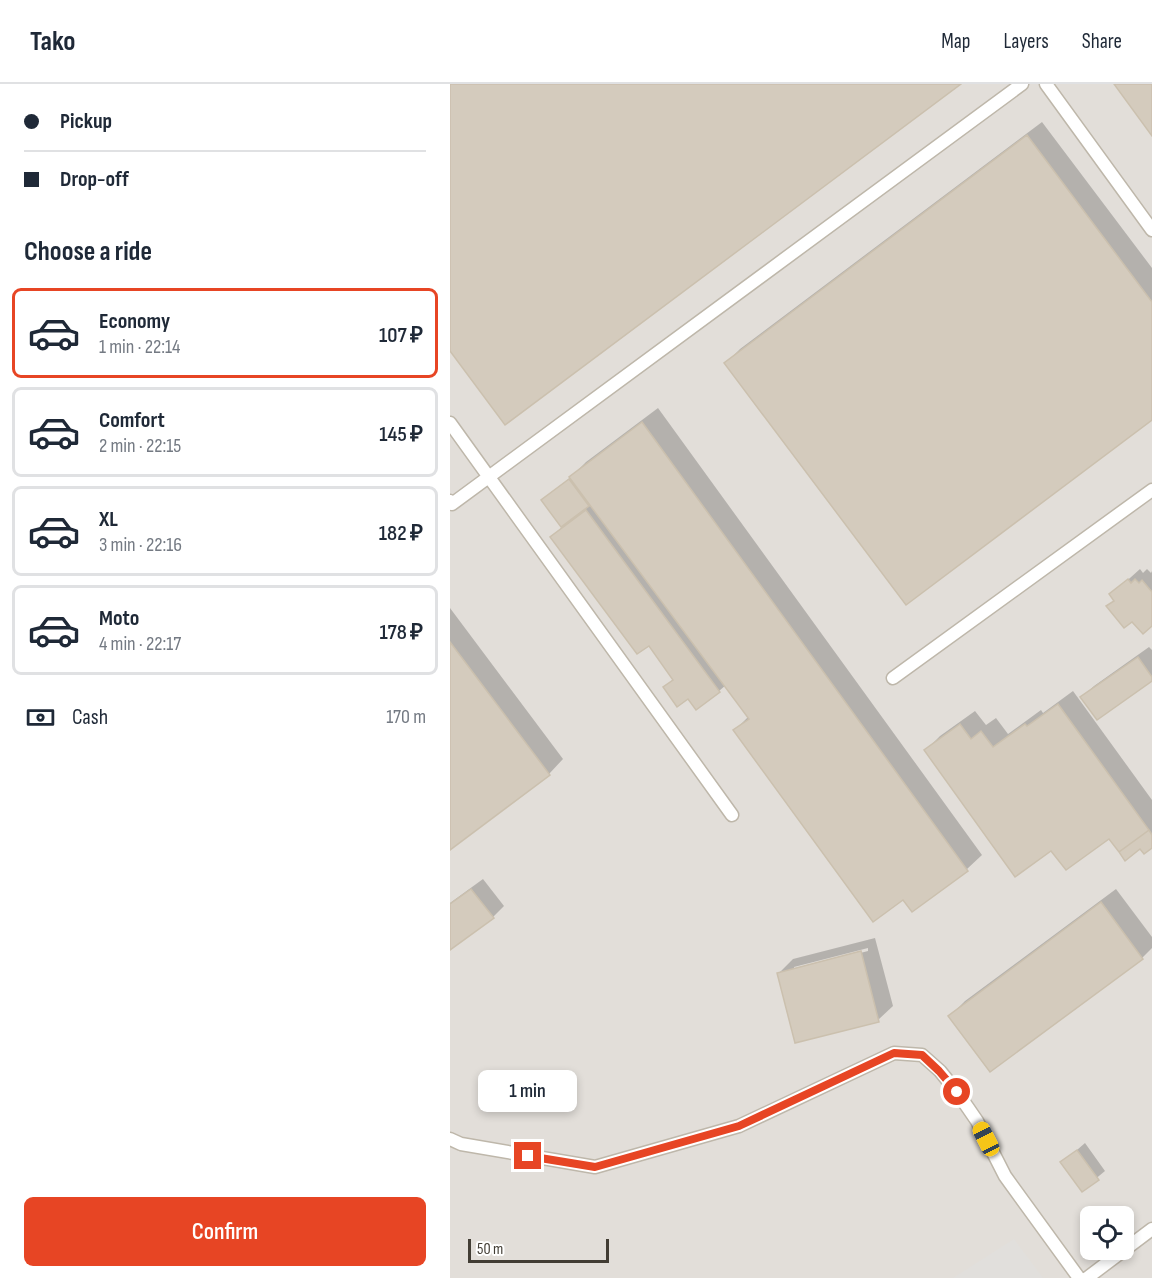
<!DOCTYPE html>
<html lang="en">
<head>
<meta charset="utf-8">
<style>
	body { margin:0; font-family:"Sofia Sans Condensed",sans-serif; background:#f2f2f3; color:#1f2937; height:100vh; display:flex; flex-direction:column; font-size:22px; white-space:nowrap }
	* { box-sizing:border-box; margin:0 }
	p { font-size:20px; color:#747a83 }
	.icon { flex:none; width:33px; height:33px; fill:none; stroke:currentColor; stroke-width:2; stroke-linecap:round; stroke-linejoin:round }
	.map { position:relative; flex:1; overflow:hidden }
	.panel { display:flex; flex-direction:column; background:#fff; width:450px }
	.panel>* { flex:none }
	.banner { display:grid; align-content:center; height:132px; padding:0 24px; background:#fff }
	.fabs { position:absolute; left:630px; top:1122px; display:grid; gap:12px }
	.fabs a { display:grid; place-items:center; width:54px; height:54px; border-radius:9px; background:#fff; box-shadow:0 3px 9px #0003; font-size:30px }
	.scale { position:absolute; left:18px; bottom:15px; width:141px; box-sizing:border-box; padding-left:6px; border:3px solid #423d34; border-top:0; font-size:16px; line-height:21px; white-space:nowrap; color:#423d34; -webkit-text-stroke:4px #fff; paint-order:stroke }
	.end { position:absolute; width:27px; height:27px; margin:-14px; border:8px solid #e74524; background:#fff; box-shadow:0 0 0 3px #fff }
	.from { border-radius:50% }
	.bubble { position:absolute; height:42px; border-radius:9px; background:#fff; box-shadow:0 3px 9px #0003; font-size:20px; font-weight:600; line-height:42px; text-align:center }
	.car { position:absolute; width:18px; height:36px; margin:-18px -9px; border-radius:8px; box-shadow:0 0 4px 2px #0007; background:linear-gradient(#f5c518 24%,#345 0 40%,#f5c518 0 76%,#345 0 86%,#f5c518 0) }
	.banner b { display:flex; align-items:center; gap:21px; height:57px; font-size:22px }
	.banner b+b { border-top:2px solid #e0e1e3 }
	.banner i { width:15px; height:15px; background:#1f2937 }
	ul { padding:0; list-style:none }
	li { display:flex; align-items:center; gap:18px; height:90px; margin:0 12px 9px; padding:0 12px; border:3px solid #e0e1e3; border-radius:9px }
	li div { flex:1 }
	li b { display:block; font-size:22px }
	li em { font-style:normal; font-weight:600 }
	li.on { border-color:#e74524 }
	li>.icon { width:54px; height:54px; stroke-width:1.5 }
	h2 { padding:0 24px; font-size:27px; line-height:72px }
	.pay { display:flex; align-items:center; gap:15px; height:66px; padding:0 24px; font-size:22px }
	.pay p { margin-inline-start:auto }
	.action { display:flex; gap:12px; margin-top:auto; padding:12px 24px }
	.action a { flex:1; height:69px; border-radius:9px; background:#e74524; color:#fff; font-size:24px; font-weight:600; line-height:69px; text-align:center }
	header { display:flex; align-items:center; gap:36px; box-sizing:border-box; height:84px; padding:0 30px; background:#fff; border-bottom:2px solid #e0e1e3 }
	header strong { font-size:28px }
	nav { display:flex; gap:33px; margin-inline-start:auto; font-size:21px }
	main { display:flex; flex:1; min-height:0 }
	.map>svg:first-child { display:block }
	.industrial { fill:#e2ded9; fill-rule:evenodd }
	.parking { fill:#e1dfdc }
	.shadow { fill:#0003; fill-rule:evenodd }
	.building { fill:#d4cbbd; stroke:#cbc0ae; stroke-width:1.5 }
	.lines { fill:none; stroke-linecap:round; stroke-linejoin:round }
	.lane-casing { stroke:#beb7aa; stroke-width:15 }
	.lane { stroke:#fff; stroke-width:12 }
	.route { stroke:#e74524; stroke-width:8 }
</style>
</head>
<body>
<header>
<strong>Tako</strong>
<nav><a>Map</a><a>Layers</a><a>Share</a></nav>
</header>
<main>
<section class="panel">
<div class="banner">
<b><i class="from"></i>Pickup</b>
<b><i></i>Drop-off</b>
</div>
<h2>Choose a ride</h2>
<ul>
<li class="on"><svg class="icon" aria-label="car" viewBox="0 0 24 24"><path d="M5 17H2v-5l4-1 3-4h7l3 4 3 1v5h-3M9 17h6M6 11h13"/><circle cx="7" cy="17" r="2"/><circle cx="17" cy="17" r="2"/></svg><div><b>Economy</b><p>1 min · 22:14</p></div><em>107 ₽</em></li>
<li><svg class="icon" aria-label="car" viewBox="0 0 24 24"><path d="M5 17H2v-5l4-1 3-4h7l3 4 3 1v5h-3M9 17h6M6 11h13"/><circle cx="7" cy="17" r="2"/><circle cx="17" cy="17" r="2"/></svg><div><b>Comfort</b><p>2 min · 22:15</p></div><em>145 ₽</em></li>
<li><svg class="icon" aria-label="car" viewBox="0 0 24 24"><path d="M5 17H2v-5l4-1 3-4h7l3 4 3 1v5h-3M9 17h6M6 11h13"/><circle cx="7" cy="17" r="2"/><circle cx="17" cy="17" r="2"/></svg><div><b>XL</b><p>3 min · 22:16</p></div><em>182 ₽</em></li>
<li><svg class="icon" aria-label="car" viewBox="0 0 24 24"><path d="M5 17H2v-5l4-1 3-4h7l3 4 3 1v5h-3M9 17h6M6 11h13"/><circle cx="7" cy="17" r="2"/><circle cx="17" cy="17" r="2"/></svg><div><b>Moto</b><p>4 min · 22:17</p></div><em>178 ₽</em></li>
</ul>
<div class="pay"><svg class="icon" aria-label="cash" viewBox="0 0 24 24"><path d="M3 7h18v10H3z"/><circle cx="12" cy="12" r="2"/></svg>Cash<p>170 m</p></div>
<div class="action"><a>Confirm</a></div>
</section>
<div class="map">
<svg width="702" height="1194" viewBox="0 0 702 1194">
	<rect width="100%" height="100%" fill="#f0ede4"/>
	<path class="industrial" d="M 0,0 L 702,0 L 702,1194 L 0,1194 ZM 640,1132 L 674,1132 L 674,1166 L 640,1166 Z"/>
	<path class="parking" d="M 564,1155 L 593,1194 L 501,1194 L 503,1194 Z"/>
	<path class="shadow" d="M 592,38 L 702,184 L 702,334 L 276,279 L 290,265 Z
		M 208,324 L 532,771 L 517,785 L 463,826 L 453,814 L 285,646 L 299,632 L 276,601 L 269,607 L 239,613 L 215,604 L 224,594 L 199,560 L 102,453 L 113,442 L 93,416 L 121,393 L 136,378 Z
		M 690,485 L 693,489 L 697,485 L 701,489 L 702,487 L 702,540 L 683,536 L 658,523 L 665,516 L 661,511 Z
		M 0,524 L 113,675 L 99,690 L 0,764 Z
		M 699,563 L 702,566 L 702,595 L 632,613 L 644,602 Z
		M 623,607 L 702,716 L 702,762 L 690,763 L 660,753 L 602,765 L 476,666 L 490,652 L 525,627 L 536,641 L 546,634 L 558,650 L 591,626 L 593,629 Z
		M 33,795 L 54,822 L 43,833 L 0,864 L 0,819 Z
		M 666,805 L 702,853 L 702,864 L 692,874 L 500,932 L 515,917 Z
		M 425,854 L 443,922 L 428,936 L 328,890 L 343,875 ZM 418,864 L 418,867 L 344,886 L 344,883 Z
		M 635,1059 L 655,1087 L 632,1106 L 612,1079 Z"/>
	<path class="building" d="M 0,0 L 511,0 L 55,341 L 0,267 Z
		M 664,0 L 702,0 L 702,52 Z
		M 577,51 L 702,218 L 702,336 L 456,521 L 274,279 Z
		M 192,338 L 518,787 L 462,828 L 453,816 L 423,838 L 283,646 L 299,635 L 119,393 Z
		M 119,395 L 139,422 L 111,443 L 91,416 Z
		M 136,426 L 270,608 L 246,626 L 238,615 L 227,623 L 213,603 L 223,596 L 199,562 L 187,570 L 100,453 Z
		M 678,495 L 681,499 L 685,495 L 689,499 L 692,496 L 702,508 L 702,542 L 693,550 L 682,538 L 674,544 L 656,522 L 664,517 L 659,510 Z
		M 0,558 L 100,691 L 0,766 Z
		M 688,573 L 702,593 L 702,597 L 647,636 L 630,613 Z
		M 608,620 L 699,746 L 669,768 L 659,755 L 616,786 L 601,767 L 565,793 L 474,666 L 510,640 L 521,655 L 531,647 L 543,663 L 575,640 L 577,642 Z
		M 699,746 L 702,751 L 702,764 L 694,770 L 690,765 L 675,777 L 669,768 Z
		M 21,805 L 44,834 L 0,866 L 0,820 Z
		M 651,818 L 693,875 L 540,988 L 498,932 Z
		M 411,867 L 429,938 L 345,959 L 327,889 Z
		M 627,1066 L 649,1096 L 632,1108 L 610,1078 Z"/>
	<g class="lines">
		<g class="lane-casing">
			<path id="lane" d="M 596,0 L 702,146
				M 0,339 L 282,731
				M 0,417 L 2,420 L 572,0
				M 443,594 L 702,406
				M 0,1055 L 11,1060 L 145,1083 L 289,1042 L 444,969 L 472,971 L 490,987 L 507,1008 L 527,1037 L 555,1092 L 629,1194
				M 637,1194 L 702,1145"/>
		</g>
		<use href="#lane" class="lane"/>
	</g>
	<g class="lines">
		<path class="route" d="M 78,1072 L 145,1083 L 289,1042 L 444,969 L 472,971 L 489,987 L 507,1008"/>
	</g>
</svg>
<div class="fabs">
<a><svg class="icon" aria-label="locate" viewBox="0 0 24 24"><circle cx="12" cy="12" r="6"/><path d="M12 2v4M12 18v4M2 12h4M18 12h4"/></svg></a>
</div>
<div class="scale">50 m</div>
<i class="end from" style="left:507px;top:1008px"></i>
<i class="end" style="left:78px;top:1072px"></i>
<div class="bubble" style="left:28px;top:986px;width:99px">1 min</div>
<i class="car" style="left:536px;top:1055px;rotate:333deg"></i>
</div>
</main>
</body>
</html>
